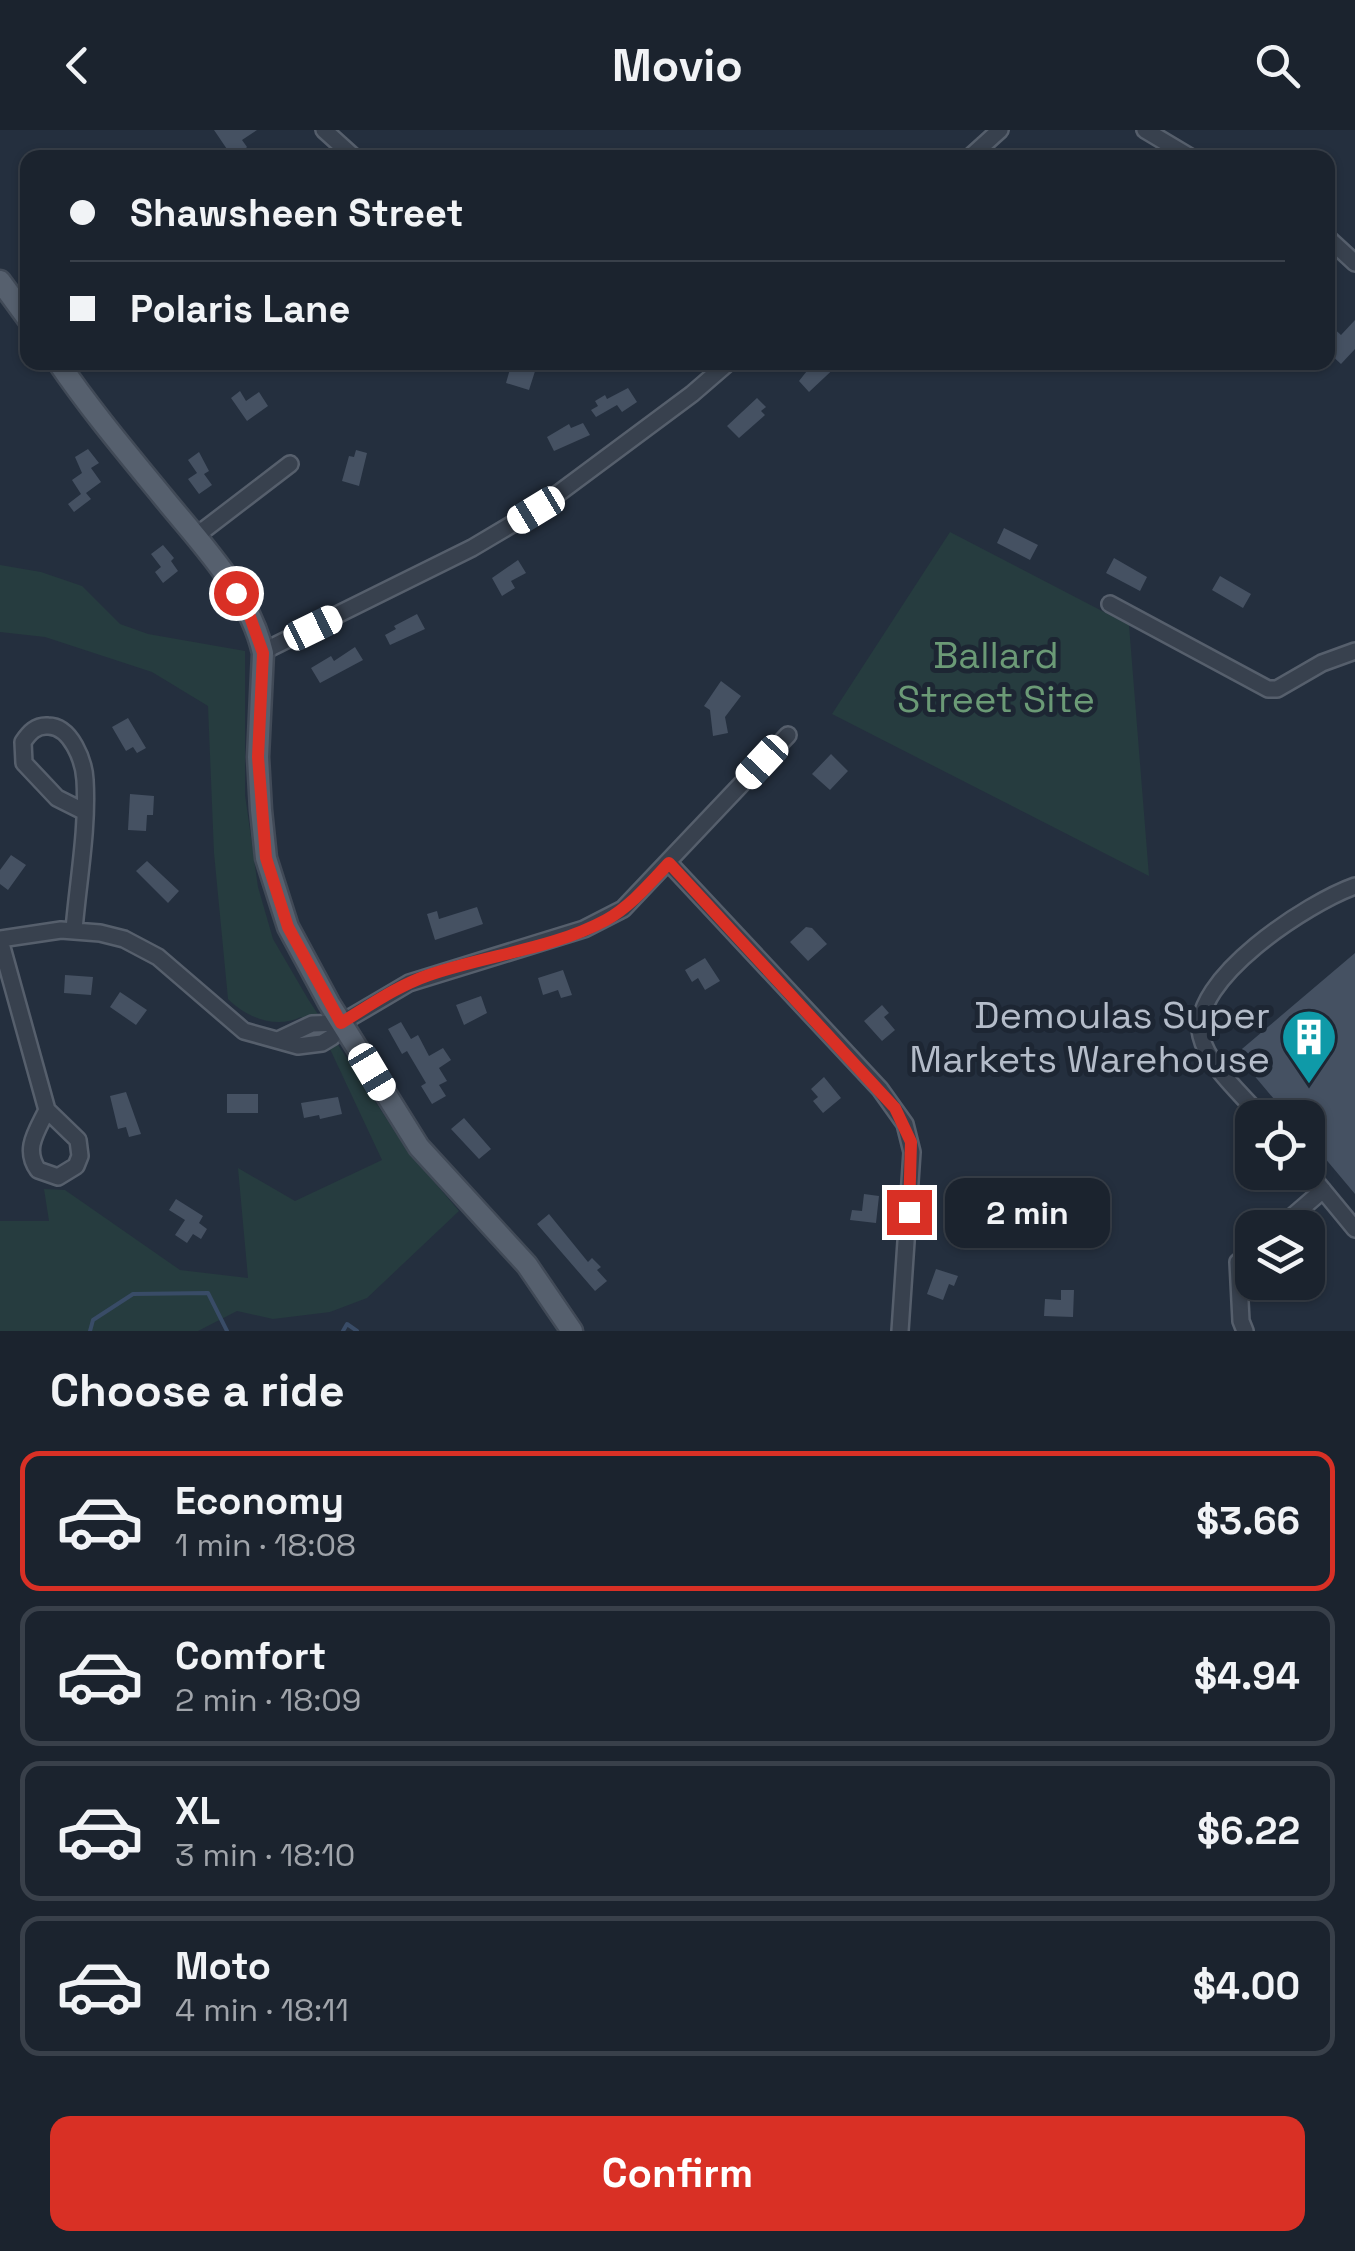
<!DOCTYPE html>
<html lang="en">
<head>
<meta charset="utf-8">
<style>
	body { margin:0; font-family:"Space Grotesk",sans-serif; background:#242b36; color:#f1f3f6; height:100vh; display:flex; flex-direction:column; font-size:38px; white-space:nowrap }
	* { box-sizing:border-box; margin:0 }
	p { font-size:32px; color:#a0a4aa }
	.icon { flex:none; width:55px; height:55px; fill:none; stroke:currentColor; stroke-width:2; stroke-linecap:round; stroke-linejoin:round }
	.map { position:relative; height:1201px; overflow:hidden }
	.panel { display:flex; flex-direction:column; background:#1b232e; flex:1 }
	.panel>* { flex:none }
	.guide { position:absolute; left:20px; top:20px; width:1315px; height:220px; border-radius:20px; box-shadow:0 2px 8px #0004,0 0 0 2px #39404a; display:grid; align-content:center; height:220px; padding:0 50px; background:#1b232e }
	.fabs { position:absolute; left:1235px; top:970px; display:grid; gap:20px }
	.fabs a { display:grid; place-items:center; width:90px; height:90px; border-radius:20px; background:#1b232e; box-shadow:0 2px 8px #0004,0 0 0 2px #39404a; font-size:50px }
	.end { position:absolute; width:45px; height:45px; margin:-22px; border:12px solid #d93025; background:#fff; box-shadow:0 0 0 5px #fff }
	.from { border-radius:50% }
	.bubble { position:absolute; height:70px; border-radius:20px; background:#1b232e; box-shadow:0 2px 8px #0004,0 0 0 2px #39404a; font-size:32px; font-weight:600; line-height:70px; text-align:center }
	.car { position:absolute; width:30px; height:60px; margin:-30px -15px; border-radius:12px; box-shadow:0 0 8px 2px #0007; background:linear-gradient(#fff 24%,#345 0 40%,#fff 0 76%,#345 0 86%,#fff 0) }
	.guide b { display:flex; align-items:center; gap:35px; height:95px; font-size:38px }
	.guide b+b { border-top:2px solid #39404a }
	.guide i { width:25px; height:25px; background:#f1f3f6 }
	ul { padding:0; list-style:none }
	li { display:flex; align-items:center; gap:30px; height:140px; margin:0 20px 15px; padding:0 30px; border:5px solid #39404a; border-radius:20px }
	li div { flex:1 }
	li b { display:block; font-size:38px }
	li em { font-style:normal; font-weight:600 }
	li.active { border-color:#d93025 }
	li>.icon { width:90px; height:90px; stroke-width:1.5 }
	h2 { padding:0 50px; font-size:45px; line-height:120px }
	.action { display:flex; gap:20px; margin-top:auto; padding:20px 50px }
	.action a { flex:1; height:115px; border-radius:20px; background:#d93025; color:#fff; font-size:40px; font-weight:600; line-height:115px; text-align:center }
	header { display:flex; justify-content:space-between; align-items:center; height:130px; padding:0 50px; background:#1b232e; font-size:45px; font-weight:600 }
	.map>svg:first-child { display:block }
	.green { fill:#263c3f }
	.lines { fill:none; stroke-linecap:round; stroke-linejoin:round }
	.stream { stroke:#394c67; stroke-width:4 }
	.building { fill:#455162 }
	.minor-casing { stroke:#565f6c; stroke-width:20 }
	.major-casing { stroke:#414a57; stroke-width:25 }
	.minor { stroke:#38414e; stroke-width:15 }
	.major { stroke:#56606e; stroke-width:20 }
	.route { stroke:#d93025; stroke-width:12 }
	.labels { text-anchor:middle; stroke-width:10; stroke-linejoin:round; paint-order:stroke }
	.park-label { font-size:38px; fill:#6b9a76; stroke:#1d2633 }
	.poi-label { font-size:38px; fill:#b4bcc9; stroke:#1d2633; text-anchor:end }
</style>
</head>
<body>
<header><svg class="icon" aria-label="back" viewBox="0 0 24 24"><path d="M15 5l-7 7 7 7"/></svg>Movio<svg class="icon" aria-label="search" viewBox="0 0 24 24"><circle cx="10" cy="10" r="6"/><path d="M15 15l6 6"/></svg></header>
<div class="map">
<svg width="1355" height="1201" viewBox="0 0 1355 1201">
	<rect width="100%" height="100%" fill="#242f3e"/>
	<path class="green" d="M 950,402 L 1129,495 L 1149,746 L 832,584 Z
		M 0,435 L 41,442 L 82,456 L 120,494 L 148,504 L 245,521 L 245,665 L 258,757 L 273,809 L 308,869 L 407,1020 L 459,1081 L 367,1168 L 330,1182 L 273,1189 L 237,1181 L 198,1201 L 0,1201 L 0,1091 L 49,1091 L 44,1059 L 65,1060 L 180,1140 L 248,1148 L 238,1038 L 295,1071 L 382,1030 L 330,919 L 301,887 C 276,899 247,888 228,869 L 214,723 L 208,576 L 152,542 L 45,507 L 0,502 Z"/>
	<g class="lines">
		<path class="stream" d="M 90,1201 L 93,1190 L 133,1164 L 208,1163 L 227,1201
			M 343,1201 L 347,1194 L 357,1201"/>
	</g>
	<path class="building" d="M 214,0 L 257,0 L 242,10 L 247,17 L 237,28 L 233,28 Z
		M 1355,190 L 1355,219 L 1341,234 L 1328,222 L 1328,193 L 1341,205 Z
		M 512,232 L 537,235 L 529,260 L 506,253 Z
		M 814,232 L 841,232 L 809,262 L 799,251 Z
		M 628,258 L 637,272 L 622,282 L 617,275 L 596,287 L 591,280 L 598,276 L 595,271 L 605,265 L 607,269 Z
		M 240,261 L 246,271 L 259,262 L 268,276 L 247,291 L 231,268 Z
		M 757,268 L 766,277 L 761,281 L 765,285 L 739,308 L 727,296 Z
		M 583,293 L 590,305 L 554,321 L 547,307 L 569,294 L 571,298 Z
		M 88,319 L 99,333 L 91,338 L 101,352 L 86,363 L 91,369 L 74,382 L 68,374 L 81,364 L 72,350 L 82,343 L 75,327 Z
		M 356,320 L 367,323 L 359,356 L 342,351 L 349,326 L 354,327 Z
		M 199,322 L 209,341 L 204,344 L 212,355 L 199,364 L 188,349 L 197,343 L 188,330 Z
		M 1004,398 L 1038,415 L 1030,430 L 997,413 Z
		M 163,415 L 174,428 L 171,431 L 178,441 L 163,453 L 155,442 L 161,437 L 151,424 Z
		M 1114,428 L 1147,447 L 1140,461 L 1106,443 Z
		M 518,430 L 526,443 L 511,451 L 515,458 L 502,466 L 492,448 Z
		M 1220,446 L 1251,464 L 1243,478 L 1212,460 Z
		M 417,484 L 425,499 L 390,515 L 385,505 L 396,499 L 394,496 Z
		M 355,517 L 363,530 L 320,553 L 311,538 L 331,526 L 334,531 Z
		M 721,551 L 741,566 L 725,587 L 728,603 L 713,606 L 710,580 L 704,576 Z
		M 128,588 L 146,618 L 137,623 L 133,617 L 126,621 L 112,597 Z
		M 831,624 L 848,641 L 830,660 L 812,644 Z
		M 130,664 L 154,666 L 153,685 L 147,685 L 146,701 L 128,700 Z
		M 11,725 L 26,735 L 8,760 L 0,754 L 0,740 Z
		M 147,731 L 179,761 L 168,773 L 136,741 Z
		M 477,777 L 483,794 L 435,810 L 427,784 L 437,781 L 439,789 Z
		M 806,797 L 812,798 L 827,814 L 808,831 L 790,812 Z
		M 1355,823 L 1355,1064 L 1308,1008 L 1308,988 L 1290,988 L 1236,924 Z
		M 705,828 L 720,851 L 705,860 L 698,848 L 692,852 L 685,840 Z
		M 563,840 L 572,865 L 561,868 L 558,860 L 543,865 L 538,848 Z
		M 65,845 L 93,847 L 91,865 L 64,863 Z
		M 120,862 L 147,880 L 136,895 L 110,877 Z
		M 481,866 L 487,883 L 464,895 L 456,875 Z
		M 882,875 L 889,883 L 884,887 L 895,900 L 882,911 L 864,891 Z
		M 401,892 L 411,909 L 418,905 L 429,926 L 443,918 L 451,930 L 439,938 L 447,951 L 439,955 L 446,966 L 432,974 L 421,956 L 426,953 L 407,921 L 402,924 L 388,899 Z
		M 824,947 L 841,968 L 823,983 L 813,971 L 818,967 L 811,959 Z
		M 126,962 L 141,1004 L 129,1007 L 126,997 L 118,999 L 110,966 Z
		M 227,964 L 258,964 L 258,983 L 227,983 Z
		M 338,967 L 342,984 L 320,989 L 319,985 L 304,988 L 301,973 Z
		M 464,988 L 491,1019 L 479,1029 L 451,999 Z
		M 864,1064 L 879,1066 L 876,1093 L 850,1090 L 852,1080 L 862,1081 Z
		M 176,1069 L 203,1086 L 199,1093 L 207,1099 L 201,1109 L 193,1104 L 187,1113 L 175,1105 L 185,1090 L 169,1080 Z
		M 549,1084 L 588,1132 L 592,1128 L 601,1137 L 597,1140 L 607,1151 L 595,1161 L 537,1094 Z
		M 936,1139 L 958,1146 L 954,1156 L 949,1154 L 943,1170 L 927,1164 Z
		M 1061,1160 L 1074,1160 L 1073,1187 L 1044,1186 L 1045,1169 L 1061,1170 Z"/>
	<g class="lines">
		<g class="minor-casing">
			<path id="minor" d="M 324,0 L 355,28
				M 1145,0 L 1192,28
				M 969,28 L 1000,0
				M 1328,108 L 1355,133
				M 196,406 L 290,334
				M 1110,474 L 1268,559 L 1277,559 L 1322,533 L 1355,521
				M 262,522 L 472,418 L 536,380 L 692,264 L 729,232
				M 669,733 L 880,959 L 905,994 L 912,1022 L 900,1201
				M 74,800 C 78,751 88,699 85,650 C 84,631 71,596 48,596 C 36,595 29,603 23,612 L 24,633 L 57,668 L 83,681
				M 0,809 L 61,800 L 100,803 L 124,809 L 158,827 L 244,901 L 298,916 L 322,913 L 332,907 L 341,893 L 409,853 L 584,799 L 623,779 L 788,605
				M 0,810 L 47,980 L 78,1010 L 80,1026 L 76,1036 L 58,1047 L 38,1040 C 23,1019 37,1001 47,980
				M 278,910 L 312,894 L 341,893
				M 1262,988 C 1242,964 1208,936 1201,906 C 1188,850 1309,772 1355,756
				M 1308,1042 L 1355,1099
				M 1279,1098 L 1323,1060
				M 1245,1201 L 1241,1191 L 1238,1132 L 1252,1120"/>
		</g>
		<g class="major-casing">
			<path id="major" d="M 0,151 L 28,189
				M 58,232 C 90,279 127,323 163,367 C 201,414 249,462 263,523 L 258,627 L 261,680 L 266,728 L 288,797 L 329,873 L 419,1017 L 527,1135 L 572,1201"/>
		</g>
		<use href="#minor" class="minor"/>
		<use href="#major" class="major"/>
	</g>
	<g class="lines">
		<path class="route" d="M 236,463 L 249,484 L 263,523 L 258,627 L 266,728 L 288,797 L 341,893 C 369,876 397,856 429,845 C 486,825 553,819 606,790 C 631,776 650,753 669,733 L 895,978 L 911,1012 L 909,1082"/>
	</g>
	<defs>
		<g id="building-pin" transform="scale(2.875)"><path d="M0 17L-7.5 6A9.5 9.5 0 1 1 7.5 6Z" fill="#0f9aa8" stroke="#1d2633"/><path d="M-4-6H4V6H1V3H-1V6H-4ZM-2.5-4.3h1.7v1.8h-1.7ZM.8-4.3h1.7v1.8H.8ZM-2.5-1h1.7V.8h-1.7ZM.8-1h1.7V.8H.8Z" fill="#fff"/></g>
	</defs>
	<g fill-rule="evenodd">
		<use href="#building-pin" x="1309" y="907"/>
	</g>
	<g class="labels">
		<g class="park-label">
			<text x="996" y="538">Ballard<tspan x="996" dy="44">Street Site</tspan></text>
		</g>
		<g class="poi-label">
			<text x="1270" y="898">Demoulas Super<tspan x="1270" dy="44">Markets Warehouse</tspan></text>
		</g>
	</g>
</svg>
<div class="fabs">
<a><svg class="icon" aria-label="locate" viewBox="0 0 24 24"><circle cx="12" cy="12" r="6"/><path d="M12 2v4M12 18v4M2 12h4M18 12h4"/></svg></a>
<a><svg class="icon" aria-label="layers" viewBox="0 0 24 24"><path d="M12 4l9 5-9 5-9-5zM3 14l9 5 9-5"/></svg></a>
</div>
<i class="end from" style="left:236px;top:463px"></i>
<i class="end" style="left:909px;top:1082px"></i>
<div class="bubble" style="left:945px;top:1048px;width:165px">2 min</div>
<i class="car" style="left:536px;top:380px;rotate:239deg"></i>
<i class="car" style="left:313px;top:498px;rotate:64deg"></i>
<i class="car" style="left:762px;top:632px;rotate:223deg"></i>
<i class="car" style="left:372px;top:942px;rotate:149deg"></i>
<div class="guide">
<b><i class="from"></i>Shawsheen Street</b>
<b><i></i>Polaris Lane</b>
</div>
</div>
<section class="panel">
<h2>Choose a ride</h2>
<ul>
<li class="active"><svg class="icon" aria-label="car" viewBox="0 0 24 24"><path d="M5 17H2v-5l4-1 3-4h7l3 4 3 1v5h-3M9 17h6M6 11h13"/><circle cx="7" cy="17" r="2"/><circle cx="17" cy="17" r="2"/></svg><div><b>Economy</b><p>1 min · 18:08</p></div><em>$3.66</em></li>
<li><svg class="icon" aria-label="car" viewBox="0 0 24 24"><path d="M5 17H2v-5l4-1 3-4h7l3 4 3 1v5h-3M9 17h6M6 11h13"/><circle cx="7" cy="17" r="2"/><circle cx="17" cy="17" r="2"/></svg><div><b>Comfort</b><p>2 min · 18:09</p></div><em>$4.94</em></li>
<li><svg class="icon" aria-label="car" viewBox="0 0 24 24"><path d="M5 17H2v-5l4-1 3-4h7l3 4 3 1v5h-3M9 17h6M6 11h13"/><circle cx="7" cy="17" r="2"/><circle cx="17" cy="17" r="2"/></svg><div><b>XL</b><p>3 min · 18:10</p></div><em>$6.22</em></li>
<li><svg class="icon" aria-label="car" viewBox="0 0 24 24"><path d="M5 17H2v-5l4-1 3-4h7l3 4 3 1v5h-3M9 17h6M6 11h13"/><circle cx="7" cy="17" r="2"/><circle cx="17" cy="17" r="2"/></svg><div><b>Moto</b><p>4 min · 18:11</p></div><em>$4.00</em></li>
</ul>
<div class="action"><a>Confirm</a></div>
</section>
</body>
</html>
